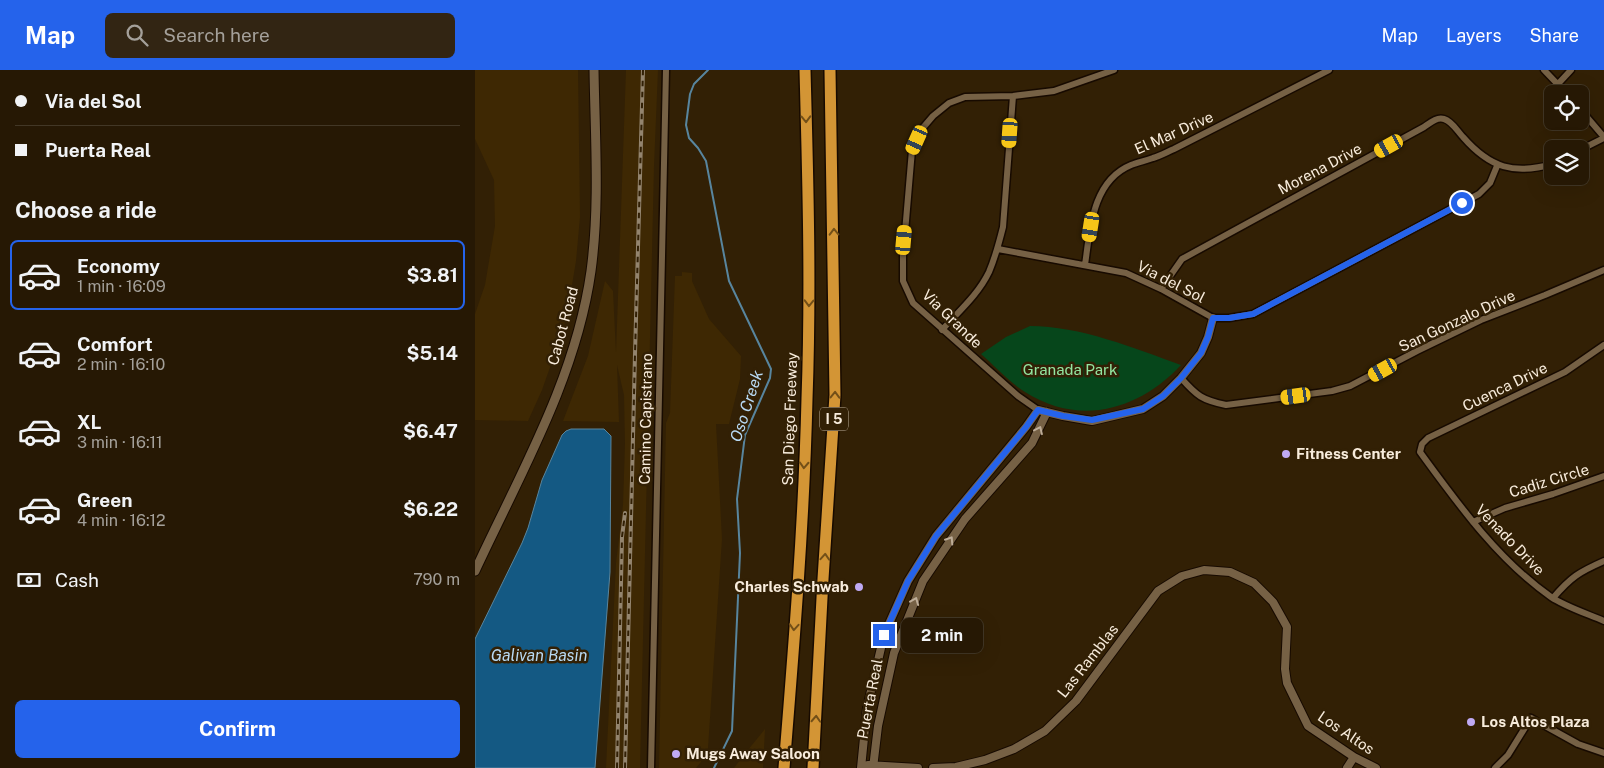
<!DOCTYPE html>
<html lang="en">
<head>
<meta charset="utf-8">
<style>
	body { margin:0; font-family:"Public Sans",sans-serif; background:#322513; color:#f1f3f6; height:100vh; display:flex; flex-direction:column; font-size:19px; white-space:nowrap }
	* { box-sizing:border-box; margin:0 }
	p { font-size:16px; color:#a4a09a }
	.icon { flex:none; width:28px; height:28px; fill:none; stroke:currentColor; stroke-width:2; stroke-linecap:round; stroke-linejoin:round }
	.map { position:relative; flex:1; overflow:hidden }
	.drawer { display:flex; flex-direction:column; background:#261804; width:475px }
	.drawer>* { flex:none }
	.banner { display:grid; align-content:center; height:110px; padding:0 15px; background:#261804 }
	.controls { position:absolute; left:1069px; top:15px; display:grid; gap:10px }
	.controls a { display:grid; place-items:center; width:45px; height:45px; border-radius:8px; background:#261804; box-shadow:0 5px 20px #0002,0 0 0 1px #423726; font-size:25px }
	.end { position:absolute; width:22px; height:22px; margin:-11px; border:6px solid #2563eb; background:#fff; box-shadow:0 0 0 2px #fff }
	.from { border-radius:50% }
	.bubble { position:absolute; height:35px; border-radius:8px; background:#261804; box-shadow:0 5px 20px #0002,0 0 0 1px #423726; font-size:16px; font-weight:700; line-height:35px; text-align:center }
	.car { position:absolute; width:15px; height:30px; margin:-15px -8px; border-radius:6px; box-shadow:0 0 4px 1px #0007; background:linear-gradient(#f5c518 24%,#345 0 40%,#f5c518 0 76%,#345 0 86%,#f5c518 0) }
	.banner b { display:flex; align-items:center; gap:18px; height:48px; font-size:19px }
	.banner b+b { border-top:1px solid #423726 }
	.banner i { width:12px; height:12px; background:#f1f3f6 }
	ul { padding:0; list-style:none }
	li { display:flex; align-items:center; gap:15px; height:70px; margin:0 10px 8px; padding:0 5px; border:2px solid transparent; border-radius:8px }
	li div { flex:1 }
	li b { display:block; font-size:19px }
	li em { font-style:normal; font-weight:700 }
	li.on { border-color:#2563eb }
	li>.icon { width:45px; height:45px; stroke-width:1.5 }
	h2 { padding:0 15px; font-size:22px; line-height:60px }
	.pay { display:flex; align-items:center; gap:12px; height:55px; padding:0 15px; font-size:19px }
	.pay p { margin-inline-start:auto }
	.primary-button { display:flex; gap:10px; margin-top:auto; padding:10px 15px }
	.primary-button a { flex:1; height:58px; border-radius:8px; background:#2563eb; color:#fff; font-size:20px; font-weight:700; line-height:58px; text-align:center }
	header { display:flex; align-items:center; gap:30px; box-sizing:border-box; height:70px; padding:0 25px; background:#2563eb; color:#fff }
	header strong { font-size:24px }
	nav { display:flex; gap:28px; margin-inline-start:auto; font-size:18px }
	.search { width:350px; height:45px; background:#322513; display:flex; align-items:center; gap:12px; box-sizing:border-box; padding:0 18px; border-radius:8px; color:#a4a09a; font-size:19px }
	main { display:flex; flex:1; min-height:0 }
	.map>svg:first-child { display:block }
	.built { fill:#3e2803 }
	.green { fill:#06461b }
	.water { fill:#145983; stroke:#58859e }
	.lines { fill:none; stroke-linecap:round; stroke-linejoin:round }
	.stream { stroke:#58859e; stroke-width:2 }
	.minor-casing { stroke:#170a00; stroke-width:9 }
	.tertiary-casing { stroke:#170a00; stroke-width:10 }
	.secondary-casing { stroke:#170a00; stroke-width:11 }
	.motorway-casing { stroke:#170a00; stroke-width:14 }
	.minor { stroke:#766145; stroke-width:6 }
	.tertiary { stroke:#766145; stroke-width:8 }
	.secondary { stroke:#766145; stroke-width:9 }
	.motorway { stroke:#d39535; stroke-width:11 }
	.rail-casing { stroke:#93846e; stroke-width:4 }
	.rail { stroke:#322005; stroke-width:2; stroke-dasharray:5.5; stroke-linecap:butt }
	.oneway { stroke:#724f18 }
	.oneway2 { stroke:#bead98 }
	.route { stroke:#2563eb; stroke-width:6 }
	.poi-dot { fill:#bfa9f4; stroke:#322005; stroke-width:2 }
	.labels { text-anchor:middle; stroke-width:5; stroke-linejoin:round; paint-order:stroke }
	.shield { fill:#322005; stroke:#bdaf9c; stroke-width:1 }
	.shield-label { font-size:14px; font-weight:bold; fill:#f8ecdc }
	.street-label { font-size:15px; fill:#f8ecdc; stroke:#322005 }
	.park-label { font-size:15px; fill:#93e6a1; stroke:#322005 }
	.poi-label { font-size:15px; font-weight:bold; fill:#f8ecdc; stroke:#322005; text-anchor:start }
	.water-label { font-size:16px; font-style:italic; fill:#b8d9f3; stroke:#322005 }
</style>
</head>
<body>
<header>
<strong>Map</strong>
<div class="search"><svg class="icon" aria-label="search" viewBox="0 0 24 24"><circle cx="10" cy="10" r="6"/><path d="M15 15l6 6"/></svg>Search here</div>
<nav><a>Map</a><a>Layers</a><a>Share</a></nav>
</header>
<main>
<section class="drawer">
<div class="banner">
<b><i class="from"></i>Via del Sol</b>
<b><i></i>Puerta Real</b>
</div>
<h2>Choose a ride</h2>
<ul>
<li class="on"><svg class="icon" aria-label="car" viewBox="0 0 24 24"><path d="M5 17H2v-5l4-1 3-4h7l3 4 3 1v5h-3M9 17h6M6 11h13"/><circle cx="7" cy="17" r="2"/><circle cx="17" cy="17" r="2"/></svg><div><b>Economy</b><p>1 min · 16:09</p></div><em>$3.81</em></li>
<li><svg class="icon" aria-label="car" viewBox="0 0 24 24"><path d="M5 17H2v-5l4-1 3-4h7l3 4 3 1v5h-3M9 17h6M6 11h13"/><circle cx="7" cy="17" r="2"/><circle cx="17" cy="17" r="2"/></svg><div><b>Comfort</b><p>2 min · 16:10</p></div><em>$5.14</em></li>
<li><svg class="icon" aria-label="car" viewBox="0 0 24 24"><path d="M5 17H2v-5l4-1 3-4h7l3 4 3 1v5h-3M9 17h6M6 11h13"/><circle cx="7" cy="17" r="2"/><circle cx="17" cy="17" r="2"/></svg><div><b>XL</b><p>3 min · 16:11</p></div><em>$6.47</em></li>
<li><svg class="icon" aria-label="car" viewBox="0 0 24 24"><path d="M5 17H2v-5l4-1 3-4h7l3 4 3 1v5h-3M9 17h6M6 11h13"/><circle cx="7" cy="17" r="2"/><circle cx="17" cy="17" r="2"/></svg><div><b>Green</b><p>4 min · 16:12</p></div><em>$6.22</em></li>
</ul>
<div class="pay"><svg class="icon" aria-label="cash" viewBox="0 0 24 24"><path d="M3 7h18v10H3z"/><circle cx="12" cy="12" r="2"/></svg>Cash<p>790 m</p></div>
<div class="primary-button"><a>Confirm</a></div>
</section>
<div class="map">
<svg width="1129" height="698" viewBox="0 0 1129 698">
	<rect width="100%" height="100%" fill="#322005"/>
	<path class="built" d="M 0,0 L 103,0 L 105,147 L 101,191 L 92,245 L 85,269 L 67,320 L 53,351 L 0,350 L 0,244 L 10,215 L 20,156 L 19,110 L 0,69 Z
		M 151,0 L 183,0 L 179,96 L 165,698 L 131,698 L 141,493 L 148,435 L 150,374 L 149,325 L 142,295 L 144,352 L 88,351 L 113,286 L 130,211 L 138,221 L 141,283 Z
		M 207,202 L 217,203 L 217,211 L 234,249 L 266,286 L 265,309 L 254,354 L 241,354 L 247,469 L 233,678 L 229,688 L 221,698 L 184,698 L 191,353 L 195,343 L 200,206 L 207,206 Z
		M 290,659 L 288,698 L 259,698 L 268,686 Z"/>
	<path class="green" d="M 555,256 C 605,256 659,278 706,295 C 664,340 605,357 550,322 C 534,312 520,296 506,284 L 531,267 Z"/>
	<path class="water" d="M 96,359 L 129,359 L 136,366 L 135,502 L 120,698 L 0,698 L 0,569 L 47,473 L 53,458 L 67,410 L 87,365 L 91,361 Z"/>
	<g class="lines">
		<path class="stream" d="M 233,0 L 219,14 L 215,24 L 211,55 L 214,68 L 223,78 L 231,91 L 254,211 L 296,299 L 295,308 L 270,365 L 262,429 L 265,483 L 257,661 L 239,698"/>
		<g class="minor-casing">
			<path id="minor" d="M 1069,0 L 1092,24
				M 1083,14 L 1096,0
				M 1105,39 L 1129,67
				M 1105,80 L 1129,68
				M 523,179 L 651,203 L 686,219 L 738,248 L 754,248 L 778,244 L 1004,124 L 1015,113 L 1022,96
				M 610,195 C 615,160 617,111 656,95 C 663,92 670,91 678,88 C 685,86 692,82 699,79 L 854,0
				M 686,219 L 707,189 L 949,57 C 955,53 961,47 969,49 C 977,51 983,62 988,67 C 1015,98 1039,105 1078,94
				M 467,260 C 483,242 503,225 514,202 C 520,188 524,173 528,157 L 538,26
				M 1129,275 L 1090,302 L 953,368 L 947,374 L 945,382 C 983,434 1023,490 1076,527 C 1091,537 1113,544 1129,551
				M 706,308 C 722,326 727,330 751,335 L 857,321 L 875,316 L 942,281 L 1006,250 L 1070,225 L 1129,200
				M 563,340 L 543,326 L 438,233 L 428,211 L 428,186 L 437,80 L 446,60 L 458,46 L 474,33 L 490,27 L 538,26 L 579,21 L 639,0
				M 998,452 L 1030,438 L 1078,424 L 1129,406
				M 1078,528 C 1096,507 1104,502 1129,491
				M 176,698 L 191,0
				M 1020,698 L 1033,685 L 1056,648 L 1103,674 L 1129,683"/>
		</g>
		<g class="tertiary-casing">
			<path id="tertiary" d="M 393,695 L 443,698
				M 386,698 L 392,638 L 409,565 L 433,511 L 461,466 L 551,357 L 563,340 L 588,346 L 617,351 L 668,339 L 688,326 L 706,308 L 726,283 L 733,267 L 738,248
				M 398,698 L 403,656 L 419,583 L 448,511 L 490,449 L 557,373 L 572,342
				M 458,698 L 481,697 L 510,690 L 539,679 L 570,661 L 601,631 L 683,521 L 707,506 L 729,500 L 755,502 L 779,513 L 798,532 L 812,557 L 810,599 L 812,613 L 833,656 L 879,687 L 901,698
				M 872,698 L 879,687"/>
		</g>
		<g class="secondary-casing">
			<path id="secondary" d="M 0,501 C 45,404 101,308 116,201 C 125,134 120,67 119,0"/>
		</g>
		<g class="motorway-casing">
			<path id="motorway" d="M 309,698 C 319,575 329,452 332,329 C 336,219 333,110 330,0
				M 338,698 L 348,509 L 360,325 L 355,0"/>
		</g>
		<use href="#minor" class="minor"/>
		<use href="#tertiary" class="tertiary"/>
		<use href="#secondary" class="secondary"/>
		<use href="#motorway" class="motorway"/>
		<g class="rail-casing">
			<path id="rail" d="M 142,698 L 147,467 L 150,443
				M 150,698 L 160,284 L 168,0"/>
		</g>
		<use href="#rail" class="rail"/>
	</g>
	<defs><path id="oneway-chevron" d="M-2-3.5L2.5 0L-2 3.5" fill="none" stroke-width="1.6" stroke-linecap="round" stroke-linejoin="round" transform="scale(1.25)"/></defs>
	<g class="oneway">
		<use href="#oneway-chevron" transform="translate(331 49) rotate(89)"/>
		<use href="#oneway-chevron" transform="translate(359 162) rotate(-91)"/>
		<use href="#oneway-chevron" transform="translate(334 233) rotate(91)"/>
		<use href="#oneway-chevron" transform="translate(360 325) rotate(-89)"/>
		<use href="#oneway-chevron" transform="translate(329 395) rotate(93)"/>
		<use href="#oneway-chevron" transform="translate(350 487) rotate(-86)"/>
		<use href="#oneway-chevron" transform="translate(319 557) rotate(94)"/>
		<use href="#oneway-chevron" transform="translate(341 649) rotate(-87)"/>
	</g>
	<g class="oneway2">
		<use href="#oneway-chevron" transform="translate(564 360) rotate(-65)"/>
		<use href="#oneway-chevron" transform="translate(475 470) rotate(-57)"/>
		<use href="#oneway-chevron" transform="translate(440 531) rotate(-68)"/>
	</g>
	<g class="lines">
		<path class="route" d="M 409,565 L 433,511 L 461,466 L 551,357 L 563,340 L 588,346 L 617,350 L 668,339 L 688,326 L 706,308 L 726,283 L 733,267 L 738,248 L 754,248 L 778,244 L 987,133"/>
	</g>
	<g class="poi-dot">
		<circle cx="811" cy="384" r="5"/>
		<circle cx="384" cy="517" r="5"/>
		<circle cx="996" cy="652" r="5"/>
		<circle cx="201" cy="684" r="5"/>
	</g>
	<g class="labels">
		<rect class="shield" x="345" y="337.5" width="28" height="23" rx="4"/>
		<g class="shield-label">
			<text x="359" y="354">I 5</text>
		</g>
		<g class="street-label">
			<text transform="translate(699 63) rotate(-24)" y="5">El Mar Drive</text>
			<text transform="translate(845 99) rotate(-28)" y="5">Morena Drive</text>
			<text transform="translate(696 212) rotate(27)" y="5">Via del Sol</text>
			<text transform="translate(477 249) rotate(44)" y="5">Via Grande</text>
			<text transform="translate(982 251) rotate(-25)" y="5">San Gonzalo Drive</text>
			<text transform="translate(88 256) rotate(-75)" y="5">Cabot Road</text>
			<text transform="translate(1030 317) rotate(-26)" y="5">Cuenca Drive</text>
			<text transform="translate(171 349) rotate(-89)" y="5">Camino Capistrano</text>
			<text transform="translate(315 349) rotate(-88)" y="5">San Diego Freeway</text>
			<text transform="translate(1074 411) rotate(-17)" y="5">Cadiz Circle</text>
			<text transform="translate(1035 470) rotate(46)" y="5">Venado Drive</text>
			<text transform="translate(613 591) rotate(-52)" y="5">Las Ramblas</text>
			<text transform="translate(395 629) rotate(-79)" y="5">Puerta Real</text>
			<text transform="translate(871 663) rotate(34)" y="5">Los Altos</text>
		</g>
		<g class="park-label">
			<text x="595" y="305">Granada Park</text>
		</g>
		<g class="poi-label">
			<text x="821" y="389">Fitness Center</text>
			<text x="374" y="522" text-anchor="end">Charles Schwab</text>
			<text x="1006" y="657">Los Altos Plaza</text>
			<text x="211" y="689">Mugs Away Saloon</text>
		</g>
		<g class="water-label">
			<text transform="translate(271 336) rotate(-72)" y="6">Oso Creek</text>
			<text x="64" y="591">Galivan Basin</text>
		</g>
	</g>
</svg>
<div class="controls">
<a><svg class="icon" aria-label="locate" viewBox="0 0 24 24"><circle cx="12" cy="12" r="6"/><path d="M12 2v4M12 18v4M2 12h4M18 12h4"/></svg></a>
<a><svg class="icon" aria-label="layers" viewBox="0 0 24 24"><path d="M12 4l9 5-9 5-9-5zM3 14l9 5 9-5"/></svg></a>
</div>
<i class="end from" style="left:987px;top:133px"></i>
<i class="end" style="left:409px;top:565px"></i>
<div class="bubble" style="left:426px;top:548px;width:82px">2 min</div>
<i class="car" style="left:535px;top:63px;rotate:184deg"></i>
<i class="car" style="left:442px;top:70px;rotate:204deg"></i>
<i class="car" style="left:914px;top:76px;rotate:241deg"></i>
<i class="car" style="left:616px;top:157px;rotate:189deg"></i>
<i class="car" style="left:429px;top:170px;rotate:5deg"></i>
<i class="car" style="left:908px;top:300px;rotate:241deg"></i>
<i class="car" style="left:821px;top:326px;rotate:262deg"></i>
</div>
</main>
</body>
</html>
